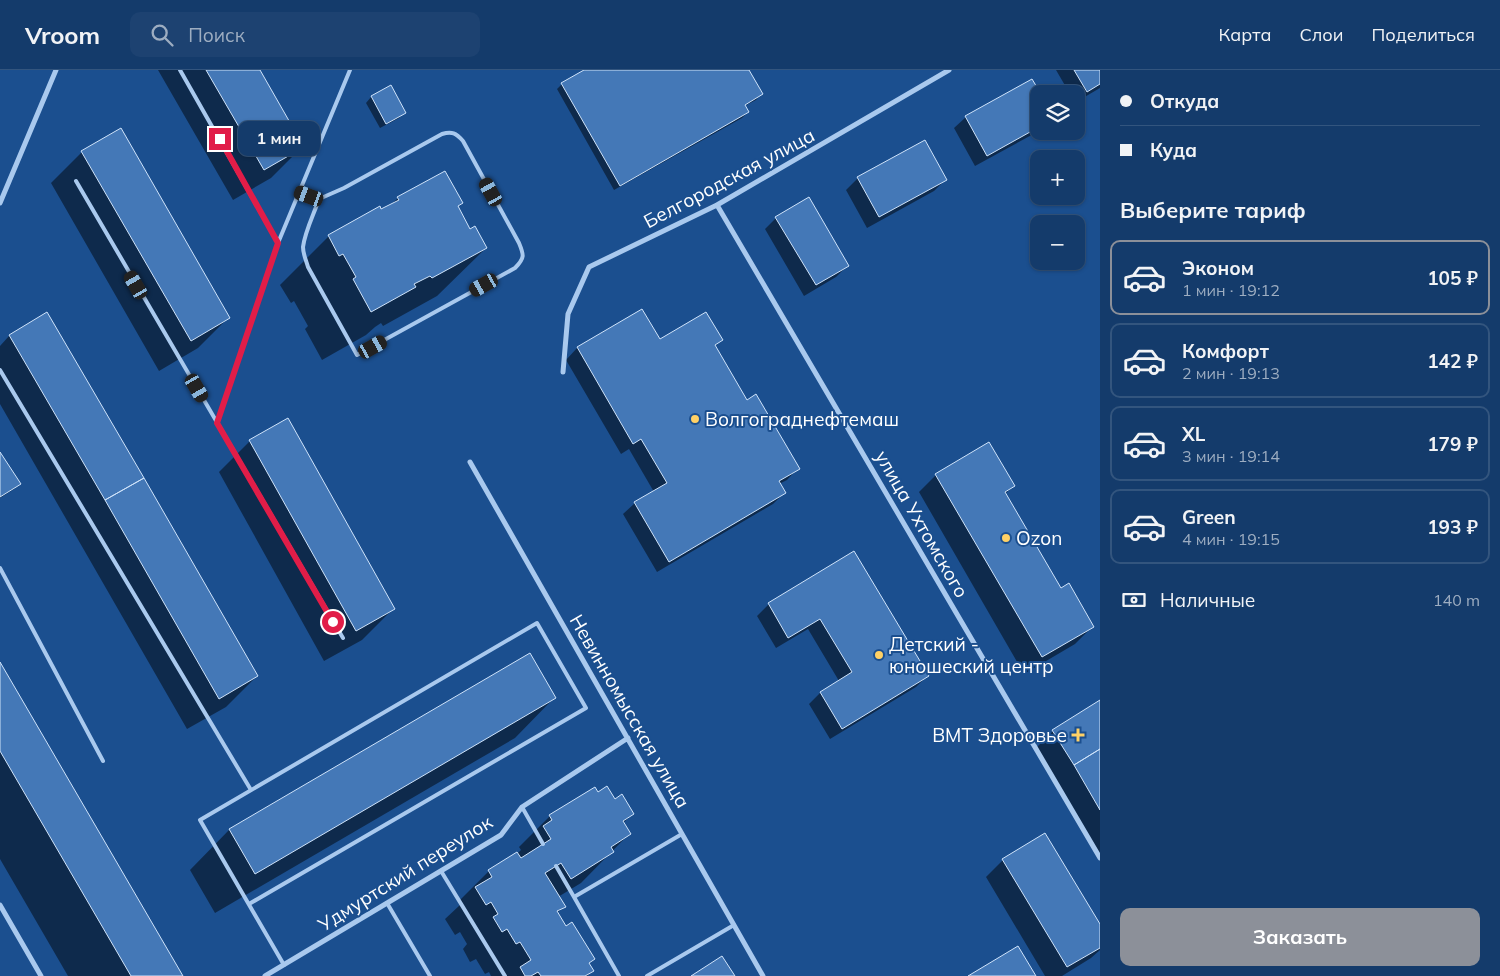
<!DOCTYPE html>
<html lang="ru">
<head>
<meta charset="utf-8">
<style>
	body { margin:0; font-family:Mulish,sans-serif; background:#1d4271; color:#f1f3f6; height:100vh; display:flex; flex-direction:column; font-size:19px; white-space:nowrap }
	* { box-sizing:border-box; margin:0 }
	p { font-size:16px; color:#9dadc1 }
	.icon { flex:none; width:28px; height:28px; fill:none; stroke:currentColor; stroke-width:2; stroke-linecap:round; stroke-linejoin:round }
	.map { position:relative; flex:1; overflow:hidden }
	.drawer { display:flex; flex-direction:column; background:#143b6b; width:400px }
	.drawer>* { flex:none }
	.guide { display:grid; align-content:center; height:110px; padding:0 20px; background:#143b6b }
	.fabs { position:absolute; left:1030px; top:15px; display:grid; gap:10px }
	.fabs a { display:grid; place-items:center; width:55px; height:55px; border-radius:10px; background:#143b6b; box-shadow:0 1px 4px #0004,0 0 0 1px #33557e; font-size:25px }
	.end { position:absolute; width:22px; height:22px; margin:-11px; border:6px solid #e11d48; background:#fff; box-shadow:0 0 0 2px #fff }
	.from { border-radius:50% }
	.bubble { position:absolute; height:35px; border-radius:10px; background:#143b6b; box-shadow:0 1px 4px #0004,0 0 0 1px #33557e; font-size:16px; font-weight:700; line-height:35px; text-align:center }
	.car { position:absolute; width:15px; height:30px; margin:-15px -8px; border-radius:6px; box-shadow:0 0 4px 1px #0007; background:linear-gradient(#222 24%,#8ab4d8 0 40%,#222 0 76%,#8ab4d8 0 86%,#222 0) }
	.guide b { display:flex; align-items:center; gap:18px; height:48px; font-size:19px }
	.guide b+b { border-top:1px solid #33557e }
	.guide i { width:12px; height:12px; background:#f1f3f6 }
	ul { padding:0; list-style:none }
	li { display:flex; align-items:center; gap:15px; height:75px; margin:0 10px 8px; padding:0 10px; border:2px solid #33557e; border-radius:10px }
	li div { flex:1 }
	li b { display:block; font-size:19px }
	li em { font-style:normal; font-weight:700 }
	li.active { border-color:#8c9099 }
	li>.icon { width:45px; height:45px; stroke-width:1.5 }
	h2 { padding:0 20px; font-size:22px; line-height:60px }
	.pay { display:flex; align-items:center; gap:12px; height:55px; padding:0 20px; font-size:19px }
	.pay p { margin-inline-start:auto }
	.primary-button { display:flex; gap:10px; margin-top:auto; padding:10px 20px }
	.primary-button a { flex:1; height:58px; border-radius:10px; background:#8c9099; color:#fff; font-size:20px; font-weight:700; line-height:58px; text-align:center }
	header { display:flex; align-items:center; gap:30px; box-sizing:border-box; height:70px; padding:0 25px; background:#143b6b; border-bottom:1px solid #33557e }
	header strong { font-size:24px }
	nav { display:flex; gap:28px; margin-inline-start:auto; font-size:18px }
	.search { width:350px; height:45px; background:#1d4271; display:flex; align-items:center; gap:12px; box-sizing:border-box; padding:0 18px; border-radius:10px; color:#9dadc1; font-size:19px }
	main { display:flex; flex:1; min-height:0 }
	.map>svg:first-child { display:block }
	.shadow { fill:#0007 }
	.building { fill:#4478b7; stroke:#cfe3fa }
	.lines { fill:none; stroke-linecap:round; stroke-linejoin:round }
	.lane { stroke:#a9c9ee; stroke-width:4 }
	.street { stroke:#a9c9ee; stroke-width:5 }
	.route { stroke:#e11d48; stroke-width:6 }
	.poi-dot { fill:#ffd166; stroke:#1b4f8f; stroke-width:2 }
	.labels { text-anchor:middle; stroke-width:4; stroke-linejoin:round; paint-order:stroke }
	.street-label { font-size:19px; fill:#fff; stroke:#1b4f8f }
	.poi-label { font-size:19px; fill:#fff; stroke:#1b4f8f; text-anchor:start }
</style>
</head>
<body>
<header>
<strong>Vroom</strong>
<div class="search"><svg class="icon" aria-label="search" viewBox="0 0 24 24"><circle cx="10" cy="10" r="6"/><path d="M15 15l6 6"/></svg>Поиск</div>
<nav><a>Карта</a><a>Слои</a><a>Поделиться</a></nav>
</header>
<main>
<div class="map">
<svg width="1100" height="906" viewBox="0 0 1100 906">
	<rect width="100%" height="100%" fill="#1b4f8f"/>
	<path class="shadow" d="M 158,0 L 258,0 L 302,77 L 271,108 L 233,130 Z
		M 587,0 L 747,0 L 761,24 L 756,30 L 744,36 L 748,42 L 742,48 L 614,120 L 557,19 L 562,14 Z
		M 1056,0 L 1100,0 L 1100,18 L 1076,32 L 1076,24 L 1070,24 Z
		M 390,17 L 404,42 L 399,48 L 380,58 L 366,33 L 371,27 Z
		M 1039,24 L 1039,61 L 975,96 L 954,58 L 966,47 Z
		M 82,82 L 229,247 L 198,278 L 159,301 L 51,113 Z
		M 858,108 L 945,110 L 934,121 L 867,158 L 846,120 Z
		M 398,128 L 461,133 L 457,137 L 470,161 L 486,178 L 437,226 L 383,256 L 381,253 L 375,257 L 366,265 L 322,290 L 305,259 L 308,256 L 294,231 L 291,233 L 280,215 L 329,166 L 390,136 Z
		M 776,148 L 847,196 L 836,207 L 804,226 L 765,159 Z
		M 642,240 L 660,271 L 721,270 L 714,277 L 746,332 L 798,398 L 787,410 L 779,414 L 784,423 L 773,434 L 657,502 L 623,444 L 635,433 L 654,422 L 629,379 L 621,384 L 566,290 L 577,278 Z
		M 47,244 L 257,606 L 226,637 L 187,659 L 0,334 L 0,276 L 9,266 Z
		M 288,350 L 393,539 L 362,570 L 324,591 L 219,402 L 250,371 Z
		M 0,384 L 19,414 L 14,419 L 0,428 Z
		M 936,405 L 1013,416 L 1005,424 L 1060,519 L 1092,557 L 1075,574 L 1024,604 L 919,422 Z
		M 854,483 L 927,606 L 916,617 L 830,669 L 809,634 L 820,623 L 839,611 L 808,559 L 776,578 L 757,546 L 769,534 Z
		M 530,585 L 554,628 L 515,668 L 215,843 L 190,800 L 229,760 Z
		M 0,594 L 182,906 L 68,906 L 0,789 Z
		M 1100,631 L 1100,784 L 1036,678 L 1053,661 Z
		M 598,724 L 615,730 L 632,744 L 623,753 L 629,764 L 581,813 L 558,827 L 564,836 L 557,843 L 566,858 L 593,889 L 588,894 L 592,901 L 587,906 L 491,906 L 489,902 L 485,904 L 476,889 L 470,892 L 463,879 L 467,874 L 460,862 L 455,865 L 445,849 L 460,835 L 458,832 L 489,801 L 517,784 L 521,780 L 519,777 L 550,746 Z
		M 1003,790 L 1100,857 L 1100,880 L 1091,888 L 1062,906 L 1045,906 L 986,807 Z"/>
	<path class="building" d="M 206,0 L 260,0 L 304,77 L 264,100 Z
		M 584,0 L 749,0 L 763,24 L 745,35 L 749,42 L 620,116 L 561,13 Z
		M 1074,0 L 1100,0 L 1100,14 L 1087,22 Z
		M 1032,9 L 1041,24 L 1039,24 L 1039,57 L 987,86 L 965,46 Z
		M 391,15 L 406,43 L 386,54 L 371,26 Z
		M 121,58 L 230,248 L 191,271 L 81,81 Z
		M 925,70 L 947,110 L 879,147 L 857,107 Z
		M 445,101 L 463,133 L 458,136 L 470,159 L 475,156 L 487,178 L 432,208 L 430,206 L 414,214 L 416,217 L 371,242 L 353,209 L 356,207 L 343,184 L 339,186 L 328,165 L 380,136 L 381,139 L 399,130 L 397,127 Z
		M 809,127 L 849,196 L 816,215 L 775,147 Z
		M 642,239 L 660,269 L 706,242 L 723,270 L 715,275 L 747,330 L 756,324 L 800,399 L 779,411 L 786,423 L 669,492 L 634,432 L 667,413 L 641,369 L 633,374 L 577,277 Z
		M 47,242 L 144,408 L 105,430 L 9,265 Z
		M 288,348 L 395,539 L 356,561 L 249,370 Z
		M 989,372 L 1015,416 L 1005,422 L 1061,518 L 1069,513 L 1094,557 L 1042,587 L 935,404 Z
		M 0,382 L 21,414 L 0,427 Z
		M 144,408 L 258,606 L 219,629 L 105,430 Z
		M 854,481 L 929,606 L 842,659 L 820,622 L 852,602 L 820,549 L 788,568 L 768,533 Z
		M 530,583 L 556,628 L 255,804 L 229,759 Z
		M 0,592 L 183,906 L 131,906 L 0,681 Z
		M 1100,630 L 1100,679 L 1074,695 L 1052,660 Z
		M 1100,679 L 1100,740 L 1074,695 Z
		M 607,716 L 615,729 L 622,724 L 634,744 L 623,751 L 631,764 L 611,777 L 614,782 L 571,809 L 561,793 L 545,803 L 566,837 L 557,841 L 566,856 L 572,852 L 595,889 L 589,893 L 594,901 L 585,906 L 541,906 L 538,902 L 531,906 L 525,906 L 520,897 L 531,890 L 520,872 L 516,874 L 507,859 L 502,862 L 493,847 L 498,844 L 491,832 L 486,835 L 475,817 L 492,807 L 488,800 L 517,782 L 521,788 L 551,769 L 543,756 L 552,750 L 549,745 L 595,717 L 598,722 Z
		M 1045,763 L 1100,854 L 1100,878 L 1067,897 L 1002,789 Z
		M 1018,876 L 1036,906 L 968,906 Z
		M 722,886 L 735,906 L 691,906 Z"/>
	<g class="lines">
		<path class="lane" d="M 180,0 L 278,173
			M 76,111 L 343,568
			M 299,122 L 319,129 L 344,118 L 442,64 C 452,61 456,63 463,71 L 519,173 C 524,185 525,188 515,198 L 357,285 L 308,197 C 306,190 303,184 303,177 C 305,161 314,144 319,129
			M 0,300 L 251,720
			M 217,353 L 278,173 L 350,0
			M 0,498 L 103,691
			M 522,737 L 543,774
			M 556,796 L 574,827
			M 441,801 L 505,906
			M 387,833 L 430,906
			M 249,834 L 586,638 L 537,553 L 200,750 L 284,895
			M 619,906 L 574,827 L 682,764
			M 647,906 L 734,855"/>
		<path class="street" d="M 0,133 L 56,0
			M 717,135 L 1100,788
			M 563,302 L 568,244 L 589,197 L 717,135 L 949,0
			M 470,392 L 763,906
			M 0,835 L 41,906
			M 265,906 L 501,765 L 522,737 L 628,668"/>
	</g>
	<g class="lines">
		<path class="route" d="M 220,69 L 278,173 L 217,353 L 333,552"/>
	</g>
	<g class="poi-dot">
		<circle cx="695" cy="349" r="5"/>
		<circle cx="1006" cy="468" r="5"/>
		<circle cx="879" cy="585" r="5"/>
		<path d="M1075.5 657.5h5v5h5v5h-5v5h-5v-5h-5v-5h5z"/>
	</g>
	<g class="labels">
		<g class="street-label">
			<text transform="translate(729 108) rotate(-28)" y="7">Белгородская улица</text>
			<text transform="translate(922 454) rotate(60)" y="7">улица Ухтомского</text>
			<text transform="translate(630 641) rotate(60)" y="7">Невинномысская улица</text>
			<text transform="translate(405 803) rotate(-32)" y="7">Удмуртский переулок</text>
		</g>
		<g class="poi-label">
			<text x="705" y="356">Волгограднефтемаш</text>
			<text x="1016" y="475">Ozon</text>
			<text x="889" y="581">Детский -<tspan x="889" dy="22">юношеский центр</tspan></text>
			<text x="1067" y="672" text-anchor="end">ВМТ Здоровье</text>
		</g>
	</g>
</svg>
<div class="fabs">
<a><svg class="icon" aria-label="layers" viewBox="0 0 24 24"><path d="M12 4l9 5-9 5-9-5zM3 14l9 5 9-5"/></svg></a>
<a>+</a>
<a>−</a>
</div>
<i class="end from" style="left:333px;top:552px"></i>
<i class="end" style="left:220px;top:69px"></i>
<div class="bubble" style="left:238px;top:51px;width:82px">1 мин</div>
<i class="car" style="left:491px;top:122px;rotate:331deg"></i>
<i class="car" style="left:309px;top:126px;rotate:290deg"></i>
<i class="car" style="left:136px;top:215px;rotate:330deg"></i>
<i class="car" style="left:484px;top:215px;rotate:241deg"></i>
<i class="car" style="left:373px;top:277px;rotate:61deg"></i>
<i class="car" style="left:197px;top:318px;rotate:150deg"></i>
</div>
<section class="drawer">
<div class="guide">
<b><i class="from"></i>Откуда</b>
<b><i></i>Куда</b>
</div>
<h2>Выберите тариф</h2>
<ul>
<li class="active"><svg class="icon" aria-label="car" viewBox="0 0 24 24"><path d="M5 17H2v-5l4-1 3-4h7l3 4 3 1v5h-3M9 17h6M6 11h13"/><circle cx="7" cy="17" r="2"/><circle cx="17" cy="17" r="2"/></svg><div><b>Эконом</b><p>1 мин · 19:12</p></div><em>105 ₽</em></li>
<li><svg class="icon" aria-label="car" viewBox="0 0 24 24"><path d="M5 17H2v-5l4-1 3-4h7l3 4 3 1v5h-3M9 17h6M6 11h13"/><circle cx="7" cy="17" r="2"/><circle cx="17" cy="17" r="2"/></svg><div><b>Комфорт</b><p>2 мин · 19:13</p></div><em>142 ₽</em></li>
<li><svg class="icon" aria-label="car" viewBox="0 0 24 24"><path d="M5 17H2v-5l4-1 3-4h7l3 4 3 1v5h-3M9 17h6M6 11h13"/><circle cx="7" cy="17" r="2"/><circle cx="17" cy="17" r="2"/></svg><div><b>XL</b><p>3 мин · 19:14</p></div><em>179 ₽</em></li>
<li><svg class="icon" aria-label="car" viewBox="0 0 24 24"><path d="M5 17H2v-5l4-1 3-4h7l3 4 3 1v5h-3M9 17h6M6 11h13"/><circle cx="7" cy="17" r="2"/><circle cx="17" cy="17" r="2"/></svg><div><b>Green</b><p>4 мин · 19:15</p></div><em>193 ₽</em></li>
</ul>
<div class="pay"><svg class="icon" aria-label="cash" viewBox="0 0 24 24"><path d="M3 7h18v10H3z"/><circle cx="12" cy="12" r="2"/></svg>Наличные<p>140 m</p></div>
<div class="primary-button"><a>Заказать</a></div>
</section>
</main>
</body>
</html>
